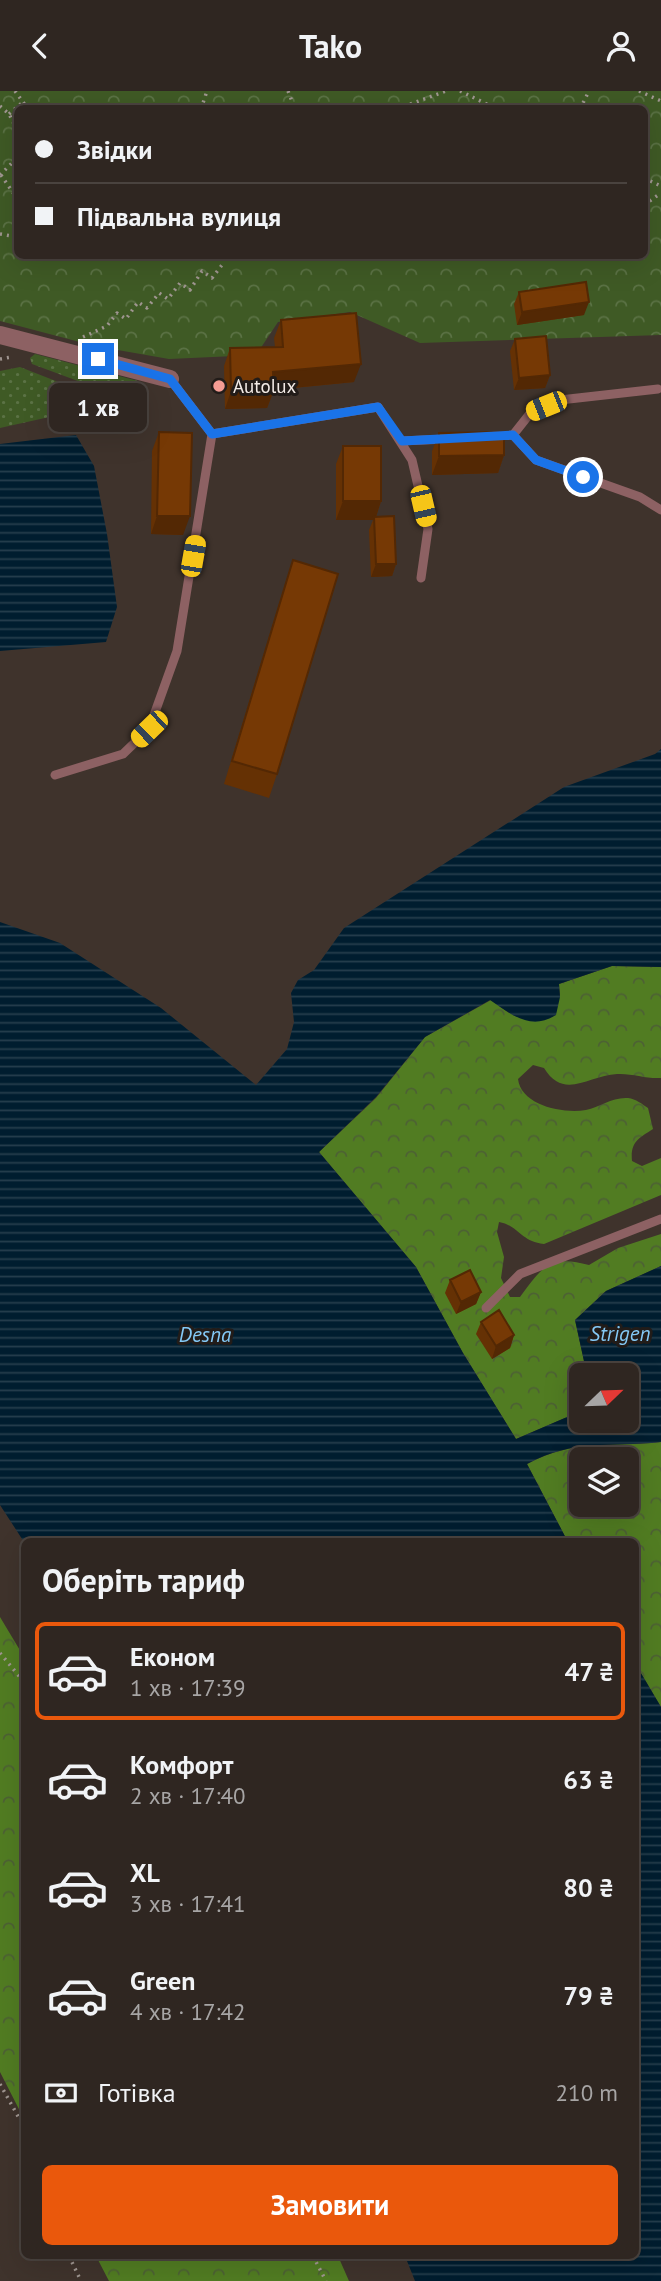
<!DOCTYPE html>
<html lang="uk">
<head>
<meta charset="utf-8">
<style>
	body { margin:0; font-family:"PT Sans",sans-serif; background:#3b322e; color:#f1f3f6; height:100vh; display:flex; flex-direction:column; font-size:26px; white-space:nowrap }
	* { box-sizing:border-box; margin:0 }
	p { font-size:23px; color:#a7a5a5 }
	.icon { flex:none; width:38px; height:38px; fill:none; stroke:currentColor; stroke-width:2; stroke-linecap:round; stroke-linejoin:round }
	.map { position:relative; flex:1; overflow:hidden }
	.details { position:absolute; left:21px; top:1447px; width:618px; height:721px; display:flex; flex-direction:column; background:#2f2621; border-radius:10px; box-shadow:0 7px 28px #0002,0 0 0 2px #4a433f }
	.details>* { flex:none }
	.hud { position:absolute; left:14px; top:14px; width:634px; height:154px; border-radius:10px; box-shadow:0 7px 28px #0002,0 0 0 2px #4a433f; display:grid; align-content:center; height:154px; padding:0 21px; background:#2f2621 }
	.needle { width:46px; rotate:67deg }
	.tools { position:absolute; left:569px; top:1272px; display:grid; gap:14px }
	.tools a { display:grid; place-items:center; width:70px; height:70px; border-radius:10px; background:#2f2621; box-shadow:0 7px 28px #0002,0 0 0 2px #4a433f; font-size:35px }
	.end { position:absolute; width:32px; height:32px; margin:-16px; border:9px solid #1a73e8; background:#fff; box-shadow:0 0 0 4px #fff }
	.from { border-radius:50% }
	.bubble { position:absolute; height:49px; border-radius:10px; background:#2f2621; box-shadow:0 7px 28px #0002,0 0 0 2px #4a433f; font-size:23px; font-weight:600; line-height:49px; text-align:center }
	.car { position:absolute; width:21px; height:42px; margin:-21px -10px; border-radius:9px; box-shadow:0 0 5px 2px #0007; background:linear-gradient(#f5c518 24%,#345 0 40%,#f5c518 0 76%,#345 0 86%,#f5c518 0) }
	.hud b { display:flex; align-items:center; gap:24px; height:66px; font-size:26px }
	.hud b+b { border-top:2px solid #4a433f }
	.hud i { width:18px; height:18px; background:#f1f3f6 }
	ul { padding:0; list-style:none }
	li { display:flex; align-items:center; gap:21px; height:98px; margin:0 14px 10px; padding:0 7px; border:4px solid transparent; border-radius:10px }
	li div { flex:1 }
	li b { display:block; font-size:26px }
	li em { font-style:normal; font-weight:600 }
	li.on { border-color:#ea580c }
	li>.icon { width:63px; height:63px; stroke-width:1.5 }
	h2 { padding:0 21px; font-size:32px; line-height:84px }
	.pay { display:flex; align-items:center; gap:18px; height:77px; padding:0 21px; font-size:26px }
	.pay p { margin-inline-start:auto }
	.cta { display:flex; gap:14px; margin-top:auto; padding:14px 21px }
	.cta a { flex:1; height:80px; border-radius:10px; background:#ea580c; color:#fff; font-size:28px; font-weight:600; line-height:80px; text-align:center }
	header { display:flex; justify-content:space-between; align-items:center; height:91px; padding:0 21px; background:#2f2621; font-size:32px; font-weight:600 }
	.map>svg:first-child { display:block }
	.grass { fill:url(#grass-dots) }
	.forest { fill:url(#forest-crowns); fill-rule:evenodd }
	.park { fill:url(#park-crowns); fill-rule:evenodd }
	.water { fill:url(#water-rules) }
	.lines { fill:none; stroke-linecap:round; stroke-linejoin:round }
	.path { stroke:#a09691; stroke-width:3.5; stroke-dasharray:2 5; stroke-linecap:butt }
	.lane { stroke:#8d6163; stroke-width:9 }
	.street { stroke:#8d6163; stroke-width:18 }
	.wall { fill:#653104 }
	.shaded-wall { fill:#532804 }
	.building { fill:#763905; stroke:#532804; stroke-width:2 }
	.route { stroke:#1a73e8; stroke-width:9 }
	.poi-dot { fill:#f59c93; stroke:#221c19; stroke-width:2.5 }
	.labels { text-anchor:middle; stroke-width:6; stroke-linejoin:round; paint-order:stroke }
	.poi-label { font-size:19px; fill:#f3ebe6; stroke:#221c19; text-anchor:start }
	.water-label { font-size:21px; font-style:italic; fill:#84c9f6; stroke:#221c19 }
</style>
</head>
<body>
<header><svg class="icon" aria-label="back" viewBox="0 0 24 24"><path d="M15 5l-7 7 7 7"/></svg>Tako<svg class="icon" aria-label="person" viewBox="0 0 24 24"><circle cx="12" cy="8" r="4"/><path d="M4 21q1-7 8-7t8 7"/></svg></header>
<div class="map">
<svg width="661" height="2190" viewBox="0 0 661 2190">
	<defs>
		<pattern id="grass-dots" width="8" height="8" patternUnits="userSpaceOnUse" patternTransform="scale(1.75)"><rect width="8" height="8" fill="#3f5a25"/><path d="M2 2h.1M6 6h.1" fill="none" stroke="#5b7245" stroke-width="1.8" stroke-linecap="round"/></pattern>
		<pattern id="forest-crowns" width="20" height="18" patternUnits="userSpaceOnUse" patternTransform="scale(1.75)"><rect width="20" height="18" fill="#517c22"/><path d="M2 6a3 3 0 1 1 6 0M12 15a3 3 0 1 1 6 0" fill="none" stroke="#4d6134"/></pattern>
		<pattern id="park-crowns" width="20" height="18" patternUnits="userSpaceOnUse" patternTransform="scale(1.75)"><rect width="20" height="18" fill="#3f5a25"/><path d="M2 6a3 3 0 1 1 6 0M12 15a3 3 0 1 1 6 0" fill="none" stroke="#5b7245"/></pattern>
		<pattern id="water-rules" width="6" height="5" patternUnits="userSpaceOnUse" patternTransform="scale(1.75)"><rect width="6" height="5" fill="#001d2f"/><path d="M0 2.5h6" fill="none" stroke="#263e4d"/></pattern>
	</defs>
	<rect width="100%" height="100%" fill="#3f332c"/>
	<path class="grass" d="M 35,263 L 138,290 L 121,306 L 32,273 L 30,267 Z
		M 20,276 L 112,312 L 0,337 L 0,280 Z"/>
	<path class="forest" d="M 612,875 L 661,876 L 661,987 C 646,988 632,982 617,983 C 589,984 564,1010 544,977 L 533,974 L 518,988 C 521,1014 562,1023 586,1019 C 600,1016 612,1006 628,1007 C 636,1008 642,1013 648,1017 L 653,1038 C 639,1047 630,1051 632,1070 L 642,1075 L 661,1067 L 661,1104 L 544,1153 C 521,1151 518,1134 499,1131 L 497,1141 L 504,1166 L 501,1187 L 510,1206 L 520,1206 C 542,1176 550,1163 589,1174 L 618,1157 L 661,1143 L 661,1175 L 606,1200 L 575,1229 L 587,1284 L 581,1284 L 581,1320 L 516,1348 L 463,1262 L 416,1176 L 319,1061 L 376,1007 L 425,946 L 491,909 L 509,922 L 560,906 L 559,893 Z
		M 661,1351 L 661,1616 L 635,1572 L 635,1451 L 568,1451 L 527,1373 C 577,1347 608,1357 661,1351 ZM 581,1368 L 626,1368 L 626,1414 L 581,1414 Z
		M 0,1526 L 24,1566 L 24,2028 L 0,1981 Z
		M 96,2165 L 338,2165 L 349,2190 L 109,2190 Z"/>
	<path class="park" d="M 0,0 L 661,0 L 661,244 L 420,252 L 350,221 L 278,231 L 256,264 L 169,268 L 95,255 L 0,230 ZM 18,18 L 644,18 L 644,164 L 18,164 Z"/>
	<path class="water" d="M 76,344 L 94,375 L 107,443 L 117,516 L 106,551 L 0,560 L 0,353 Z
		M 661,658 L 661,876 L 612,875 L 559,893 L 560,906 L 556,924 C 531,940 512,924 490,909 L 425,946 L 376,1006 L 319,1061 L 416,1176 L 463,1262 L 516,1348 L 581,1320 L 581,1330 L 626,1330 L 626,1284 L 587,1284 L 575,1229 L 606,1200 L 661,1175 L 661,1351 C 608,1357 576,1347 527,1373 L 568,1451 L 24,1451 L 0,1414 L 0,831 L 60,852 L 161,917 L 256,994 L 287,958 L 294,931 L 291,902 L 298,889 L 314,879 L 344,837 L 564,696 L 655,663 Z
		M 635,1572 L 661,1616 L 661,2190 L 415,2190 L 405,2165 L 635,2165 Z"/>
	<g class="lines">
		<path class="path" d="M 15,0 L 28,18
			M 288,0 L 295,18
			M 460,0 L 497,18
			M 639,0 L 661,10
			M 0,15 L 9,23 L 18,41
			M 201,18 L 207,0
			M 397,18 L 446,0
			M 580,18 L 589,0
			M 9,23 L 23,11
			M 0,84 L 12,72 L 18,59
			M 1,84 L 18,109
			M 644,87 L 661,95
			M 644,114 L 661,102
			M 0,143 L 18,146
			M 224,165 L 400,168 L 444,164
			M 443,166 L 451,164
			M 83,246 L 107,235 L 117,222 L 126,228 L 138,211 L 147,217 L 159,202 L 168,208 L 180,192 L 190,199 L 202,180 L 212,187 L 222,174 L 224,165 L 220,164
			M 0,268 L 12,266
			M 0,1562 L 24,1591
			M 0,1993 L 24,2036
			M 69,2165 L 81,2190
			M 313,2165 L 326,2190"/>
		<path class="lane" d="M 212,343 L 378,316 L 412,369 L 428,438 L 421,487
			M 513,344 L 536,369 L 640,406 L 661,419
			M 494,345 L 513,344 L 532,320 L 560,309 L 658,298
			M 402,350 L 446,348
			M 55,684 L 123,663 L 149,638 L 177,560 L 212,343 L 170,288
			M 486,1217 L 520,1183 L 661,1128"/>
		<path class="street" d="M 0,244 L 170,288"/>
	</g>
	<path class="wall" d="M 519,201 L 584,224 L 517,234 L 514,213 Z
		M 281,229 L 354,291 L 274,299 L 267,317 L 225,318 L 224,275 L 230,257 L 275,256 L 274,247 Z
		M 515,248 L 550,284 L 545,297 L 514,299 L 510,260 Z
		M 159,341 L 183,444 L 151,443 L 152,360 Z
		M 439,342 L 504,364 L 498,382 L 432,384 L 432,360 Z
		M 343,355 L 381,410 L 376,426 L 396,473 L 392,485 L 371,486 L 369,439 L 373,429 L 336,429 L 336,373 Z
		M 293,469 L 277,683 L 269,707 L 224,693 L 285,493 Z
		M 450,1189 L 481,1201 L 476,1213 L 456,1223 L 445,1202 Z
		M 481,1231 L 514,1244 L 510,1257 L 492,1268 L 476,1243 Z"/>
	<path class="shaded-wall" d="M 589,211 L 584,224 L 517,234 L 522,221 Z
		M 361,273 L 354,291 L 271,299 L 274,299 L 267,317 L 225,318 L 231,300 L 273,281 Z
		M 550,284 L 545,297 L 514,299 L 519,287 Z
		M 504,364 L 498,382 L 432,384 L 439,365 Z
		M 343,410 L 381,410 L 375,429 L 374,426 L 373,429 L 336,429 Z
		M 157,425 L 190,425 L 183,444 L 151,443 Z
		M 376,473 L 396,473 L 392,485 L 371,486 Z
		M 481,1201 L 476,1213 L 456,1223 L 461,1211 Z
		M 514,1244 L 510,1257 L 492,1268 L 496,1255 Z"/>
	<path class="building" d="M 586,191 L 589,211 L 522,221 L 519,201 Z
		M 356,222 L 361,273 L 273,281 L 274,299 L 231,300 L 230,257 L 283,256 L 281,229 Z
		M 546,245 L 550,284 L 519,287 L 515,248 Z
		M 159,341 L 192,342 L 190,425 L 157,425 Z
		M 504,341 L 504,364 L 439,365 L 439,342 Z
		M 343,355 L 381,355 L 381,410 L 343,410 Z
		M 394,425 L 396,473 L 376,473 L 374,426 Z
		M 293,469 L 338,483 L 277,683 L 232,670 Z
		M 470,1179 L 481,1201 L 461,1211 L 450,1189 Z
		M 499,1219 L 514,1244 L 496,1255 L 481,1231 Z"/>
	<g class="lines">
		<path class="route" d="M 98,268 L 170,288 L 212,343 L 378,316 L 402,350 L 513,344 L 536,369 L 583,386"/>
	</g>
	<circle class="poi-dot" cx="219" cy="295" r="7"/>
	<g class="labels">
		<g class="poi-label">
			<text x="233" y="302">Autolux</text>
		</g>
		<g class="water-label">
			<text x="620" y="1250">Strigen</text>
			<text x="205" y="1251">Desna</text>
		</g>
	</g>
</svg>
<div class="tools">
<a><svg class="needle" viewBox="-14 -14 28 28"><path d="M0-13l5 13h-10z" fill="#e53935"/><path d="M0 13l5-13h-10z" fill="#a7a5a5"/></svg></a>
<a><svg class="icon" aria-label="layers" viewBox="0 0 24 24"><path d="M12 4l9 5-9 5-9-5zM3 14l9 5 9-5"/></svg></a>
</div>
<i class="end from" style="left:583px;top:386px"></i>
<i class="end" style="left:98px;top:268px"></i>
<div class="bubble" style="left:49px;top:292px;width:98px">1 хв</div>
<i class="car" style="left:546px;top:315px;rotate:248deg"></i>
<i class="car" style="left:423px;top:415px;rotate:167deg"></i>
<i class="car" style="left:193px;top:465px;rotate:10deg"></i>
<i class="car" style="left:149px;top:638px;rotate:226deg"></i>
<div class="hud">
<b><i class="from"></i>Звідки</b>
<b><i></i>Підвальна вулиця</b>
</div>
<section class="details">
<h2>Оберіть тариф</h2>
<ul>
<li class="on"><svg class="icon" aria-label="car" viewBox="0 0 24 24"><path d="M5 17H2v-5l4-1 3-4h7l3 4 3 1v5h-3M9 17h6M6 11h13"/><circle cx="7" cy="17" r="2"/><circle cx="17" cy="17" r="2"/></svg><div><b>Економ</b><p>1 хв · 17:39</p></div><em>47 ₴</em></li>
<li><svg class="icon" aria-label="car" viewBox="0 0 24 24"><path d="M5 17H2v-5l4-1 3-4h7l3 4 3 1v5h-3M9 17h6M6 11h13"/><circle cx="7" cy="17" r="2"/><circle cx="17" cy="17" r="2"/></svg><div><b>Комфорт</b><p>2 хв · 17:40</p></div><em>63 ₴</em></li>
<li><svg class="icon" aria-label="car" viewBox="0 0 24 24"><path d="M5 17H2v-5l4-1 3-4h7l3 4 3 1v5h-3M9 17h6M6 11h13"/><circle cx="7" cy="17" r="2"/><circle cx="17" cy="17" r="2"/></svg><div><b>XL</b><p>3 хв · 17:41</p></div><em>80 ₴</em></li>
<li><svg class="icon" aria-label="car" viewBox="0 0 24 24"><path d="M5 17H2v-5l4-1 3-4h7l3 4 3 1v5h-3M9 17h6M6 11h13"/><circle cx="7" cy="17" r="2"/><circle cx="17" cy="17" r="2"/></svg><div><b>Green</b><p>4 хв · 17:42</p></div><em>79 ₴</em></li>
</ul>
<div class="pay"><svg class="icon" aria-label="cash" viewBox="0 0 24 24"><path d="M3 7h18v10H3z"/><circle cx="12" cy="12" r="2"/></svg>Готівка<p>210 m</p></div>
<div class="cta"><a>Замовити</a></div>
</section>
</div>
</body>
</html>
